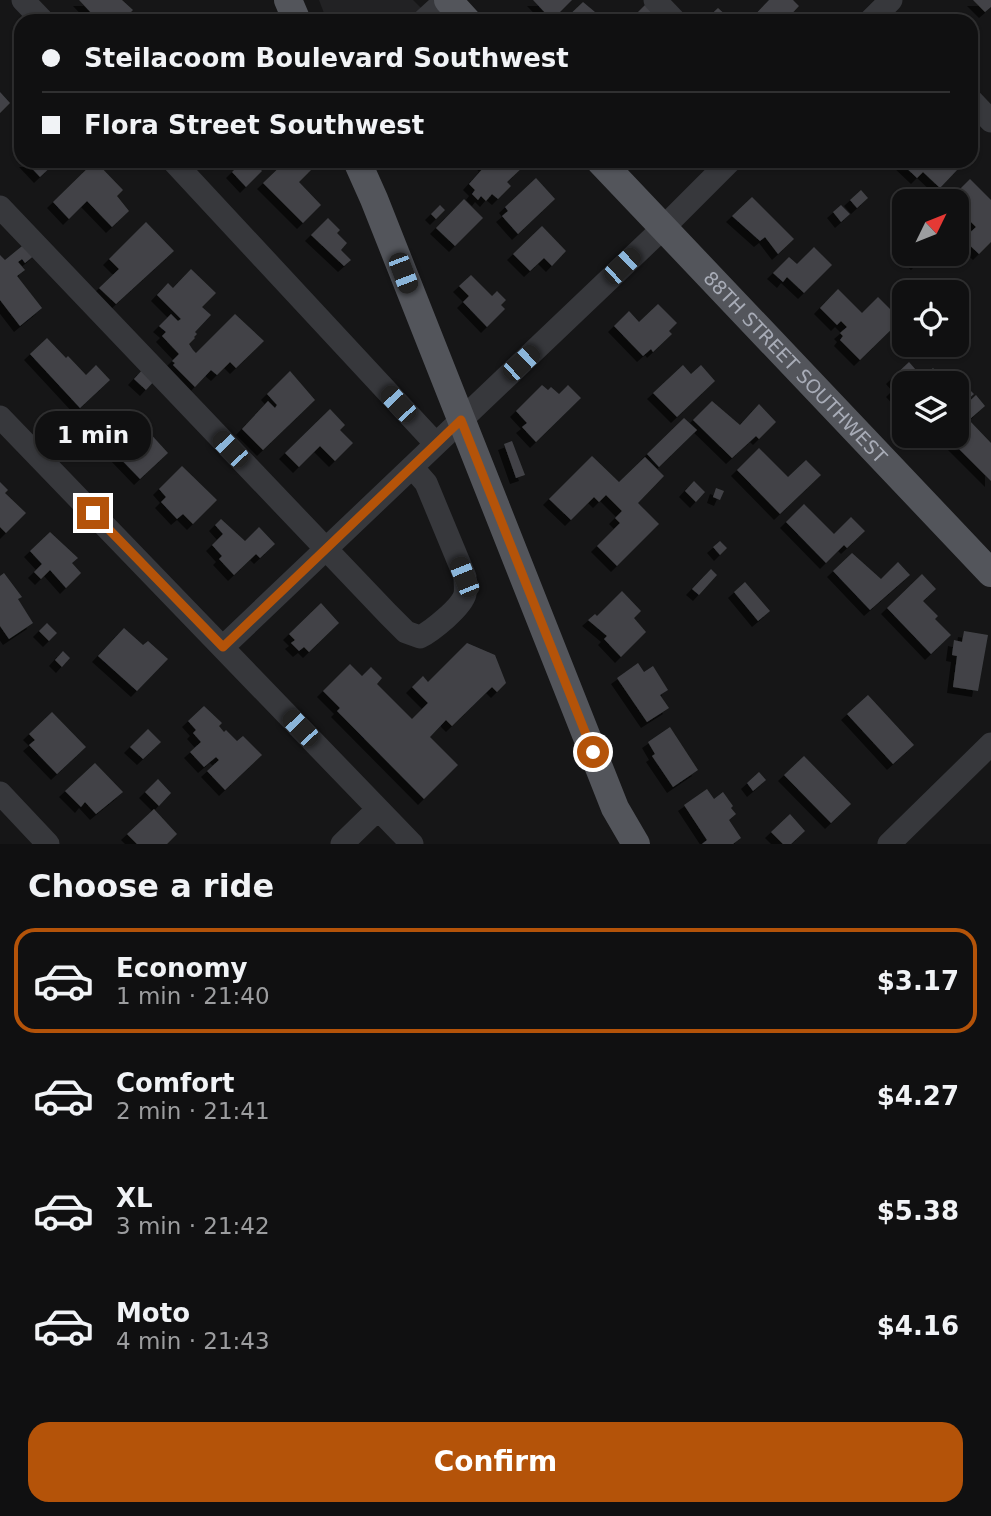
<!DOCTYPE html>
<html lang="en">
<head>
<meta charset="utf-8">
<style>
	body { margin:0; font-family:"DejaVu Sans",sans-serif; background:#1e1e1f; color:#f1f3f6; height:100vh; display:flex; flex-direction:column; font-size:26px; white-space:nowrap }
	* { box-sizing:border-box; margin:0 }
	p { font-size:23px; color:#9c9d9f }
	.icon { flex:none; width:38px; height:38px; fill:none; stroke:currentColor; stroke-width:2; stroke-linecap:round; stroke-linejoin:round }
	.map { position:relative; height:844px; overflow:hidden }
	.panel { display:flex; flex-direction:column; background:#101011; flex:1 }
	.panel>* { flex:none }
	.banner { position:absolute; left:14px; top:14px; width:964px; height:154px; border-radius:21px; box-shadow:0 2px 5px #0004,0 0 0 2px #303031; display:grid; align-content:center; height:154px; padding:0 28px; background:#101011 }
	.needle { width:46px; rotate:47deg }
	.fabs { position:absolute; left:892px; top:189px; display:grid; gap:14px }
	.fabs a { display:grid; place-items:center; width:77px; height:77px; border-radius:14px; background:#101011; box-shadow:0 2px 5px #0004,0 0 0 2px #303031; font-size:35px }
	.end { position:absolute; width:32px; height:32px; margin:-16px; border:9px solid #b45309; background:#fff; box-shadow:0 0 0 4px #fff }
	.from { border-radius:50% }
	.bubble { position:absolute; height:49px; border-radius:21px; background:#101011; box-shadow:0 2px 5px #0004,0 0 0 2px #303031; font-size:23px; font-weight:700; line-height:49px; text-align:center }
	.car { position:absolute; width:21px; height:42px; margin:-21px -10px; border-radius:9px; box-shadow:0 0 5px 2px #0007; background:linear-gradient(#222 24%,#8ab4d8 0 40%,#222 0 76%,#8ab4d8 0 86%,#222 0) }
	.banner b { display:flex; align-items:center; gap:24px; height:66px; font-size:26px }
	.banner b+b { border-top:2px solid #303031 }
	.banner i { width:18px; height:18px; background:#f1f3f6 }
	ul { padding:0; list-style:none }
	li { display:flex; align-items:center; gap:21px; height:105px; margin:0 14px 10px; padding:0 14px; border:4px solid transparent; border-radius:21px }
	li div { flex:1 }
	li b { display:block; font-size:26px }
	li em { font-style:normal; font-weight:700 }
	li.selected { border-color:#b45309 }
	li>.icon { width:63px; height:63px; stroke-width:1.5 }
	h2 { padding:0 28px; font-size:32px; line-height:84px }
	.action { display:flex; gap:14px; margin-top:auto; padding:14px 28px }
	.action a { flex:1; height:80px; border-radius:21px; background:#b45309; color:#fff; font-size:28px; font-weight:700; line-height:80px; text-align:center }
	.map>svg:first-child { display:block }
	.built { fill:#222224 }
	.building { fill:#424347; filter:url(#shadow) }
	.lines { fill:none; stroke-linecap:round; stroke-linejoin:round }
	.minor { stroke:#37383c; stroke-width:23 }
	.major { stroke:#53555b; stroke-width:28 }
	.route { stroke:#b45309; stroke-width:9 }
	.labels { text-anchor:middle; stroke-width:5; stroke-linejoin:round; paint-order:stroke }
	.street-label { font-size:19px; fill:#a8acb7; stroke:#111112 }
</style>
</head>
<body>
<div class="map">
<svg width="991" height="844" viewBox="0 0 991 844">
	<defs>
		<filter id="shadow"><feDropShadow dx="-6" dy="6" stdDeviation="0" flood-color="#0009"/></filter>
	</defs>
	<rect width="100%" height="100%" fill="#161617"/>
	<path class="built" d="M 319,0 L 413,0 L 434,21 L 327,21 Z"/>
	<path class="building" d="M 79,0 L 122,0 L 133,10 L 122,21 L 103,21 L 98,16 L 96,18 Z
		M 533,0 L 572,0 L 552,20 Z
		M 769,0 L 793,0 L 799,6 L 785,21 L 749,21 Z
		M 973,0 L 991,0 L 991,7 L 985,12 Z
		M 649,1 L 663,15 L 656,21 L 629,21 Z
		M 583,2 L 595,12 L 593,13 L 601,21 L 563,21 Z
		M 718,8 L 729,18 L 726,21 L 704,21 Z
		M 0,92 L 10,103 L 0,113 Z
		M 25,161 L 57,161 L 40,177 Z
		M 95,161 L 123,190 L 117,196 L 129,211 L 112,227 L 87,201 L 69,219 L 53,202 Z
		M 243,161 L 252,161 L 262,171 L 246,187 L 232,172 Z
		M 286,161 L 308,161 L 314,167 L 299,182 L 321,205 L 303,223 L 263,183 Z
		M 481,161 L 519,161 L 524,166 L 507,182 L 511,186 L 498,199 L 492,194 L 486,201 L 481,196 L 478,200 L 472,194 L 475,190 L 469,184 L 485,166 Z
		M 899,161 L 949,161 L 958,169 L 940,188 L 923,172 L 917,178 Z
		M 536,178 L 555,199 L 518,234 L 502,216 L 508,211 L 505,207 Z
		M 970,179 L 991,200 L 991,242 L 979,254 L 963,239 L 976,227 L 965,216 L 957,223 L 957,201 L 948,201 Z
		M 861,190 L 868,198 L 857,208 L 850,200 Z
		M 752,197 L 794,239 L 778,254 L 765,237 L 760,241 L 732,216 Z
		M 464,199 L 483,218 L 455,246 L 436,228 Z
		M 440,205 L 445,210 L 436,219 L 431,214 Z
		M 841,205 L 850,214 L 841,222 L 833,212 Z
		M 328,218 L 340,230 L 337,233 L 347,243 L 341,250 L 351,260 L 344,266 L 311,235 Z
		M 146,222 L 174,251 L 116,304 L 99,288 L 119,269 L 109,259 Z
		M 542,226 L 566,251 L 552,266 L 544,258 L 530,271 L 513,254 Z
		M 27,242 L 36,254 L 25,263 L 22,259 L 18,262 L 25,270 L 17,276 L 42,308 L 20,326 L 0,300 L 0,255 L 5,260 Z
		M 814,247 L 832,265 L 804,293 L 787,277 L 783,282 L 773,273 L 789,257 L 797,264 Z
		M 906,254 L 927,254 L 917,264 Z
		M 191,269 L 216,293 L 202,307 L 211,315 L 195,332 L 197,334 L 194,337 L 195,338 L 189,344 L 193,350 L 196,353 L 235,314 L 264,341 L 236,368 L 230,362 L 217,375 L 211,370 L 195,387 L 173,365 L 175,363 L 172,361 L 179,354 L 162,336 L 166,332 L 159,326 L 171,314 L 178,321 L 181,319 L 157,295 L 168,283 L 173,288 Z
		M 471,275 L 492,296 L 497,291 L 506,300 L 501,305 L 505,309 L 487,327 L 463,302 L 469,296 L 459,286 Z
		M 838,289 L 862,313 L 878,297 L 901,320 L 860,360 L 840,340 L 843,336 L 840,333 L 847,327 L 841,321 L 837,325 L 820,308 Z
		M 658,304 L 677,323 L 669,331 L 672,334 L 653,352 L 651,349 L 643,356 L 614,326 L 629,311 L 639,322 Z
		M 47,338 L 66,358 L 68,356 L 86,375 L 96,365 L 110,380 L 80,408 L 30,354 Z
		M 909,362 L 923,378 L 933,368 L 947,383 L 905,383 L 905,405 L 892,391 L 898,385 L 892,378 Z
		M 683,365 L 691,374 L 701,365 L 715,381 L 677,417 L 653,393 Z
		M 144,368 L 156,379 L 146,390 L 134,379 Z
		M 290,371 L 315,400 L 263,450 L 242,429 L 268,401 L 275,408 L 277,405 L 267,394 Z
		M 963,383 L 974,394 L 957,409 L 957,388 Z
		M 542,385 L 548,390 L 551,387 L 559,394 L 568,385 L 581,398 L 536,442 L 522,427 L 527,423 L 516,411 Z
		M 976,395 L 985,406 L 970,419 L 961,409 Z
		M 712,401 L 740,425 L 759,404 L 776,422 L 759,439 L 756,436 L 732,458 L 693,420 Z
		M 330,409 L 345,425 L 340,430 L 353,443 L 335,461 L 320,446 L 299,467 L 285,453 Z
		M 136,418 L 168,453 L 140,479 L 115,453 L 120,448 L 113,440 Z
		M 684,418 L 697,430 L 659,467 L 647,454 Z
		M 969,420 L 991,443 L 991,481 L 949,439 L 957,436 L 957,432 Z
		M 512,441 L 525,475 L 516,478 L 504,444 Z
		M 759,448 L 788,477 L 806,460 L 821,475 L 780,514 L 737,470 Z
		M 592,456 L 619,482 L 645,457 L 664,476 L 638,503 L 659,524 L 617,566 L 597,546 L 620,523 L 615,518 L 622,511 L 606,495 L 599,502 L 594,497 L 571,520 L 549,499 Z
		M 182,466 L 217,500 L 193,524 L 183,514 L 177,519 L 161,502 L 166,497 L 159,489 Z
		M 694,481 L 705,492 L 696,502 L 685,491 Z
		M 0,482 L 8,490 L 5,493 L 26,513 L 6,533 L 0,527 Z
		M 716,488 L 724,491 L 720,500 L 713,497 Z
		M 804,504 L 834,534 L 851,517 L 865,531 L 847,548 L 844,545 L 826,563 L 786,522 Z
		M 221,519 L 245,541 L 259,527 L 275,544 L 260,558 L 256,554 L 234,575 L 219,559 L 222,556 L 212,545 L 223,534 L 215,525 Z
		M 50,532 L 78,558 L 72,563 L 81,573 L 66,588 L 50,570 L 41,579 L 34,572 L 42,564 L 30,551 Z
		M 720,541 L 727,548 L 720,555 L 713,547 Z
		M 852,553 L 881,579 L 898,562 L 910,575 L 870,610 L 833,571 Z
		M 711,569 L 717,575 L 699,595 L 692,589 Z
		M 4,573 L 22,597 L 18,599 L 33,623 L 9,639 L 0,626 L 0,576 Z
		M 922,574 L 936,589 L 923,601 L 938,616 L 935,619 L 951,635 L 931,654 L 887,608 Z
		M 745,582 L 770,611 L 758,621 L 734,592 Z
		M 622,591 L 641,611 L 634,618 L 646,632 L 621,657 L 604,639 L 607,636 L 588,620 L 595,614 L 597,616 Z
		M 321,603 L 339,623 L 309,652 L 304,647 L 299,651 L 291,643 L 295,640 L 289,634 Z
		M 47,623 L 57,633 L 49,641 L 39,631 Z
		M 124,628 L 143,645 L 148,641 L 168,659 L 137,691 L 98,656 Z
		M 964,631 L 988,635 L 978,691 L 953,687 L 957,656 L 952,655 L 954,640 L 962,642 Z
		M 467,643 L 495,655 L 506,683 L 497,692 L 492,687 L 452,726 L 446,720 L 430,737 L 458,765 L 424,799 L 337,711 L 340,708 L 323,691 L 350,664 L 362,676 L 371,667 L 382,678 L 377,684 L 412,719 L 428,703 L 412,687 L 423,676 L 428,682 Z
		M 63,651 L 70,658 L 62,667 L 55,660 Z
		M 638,663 L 644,672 L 653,666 L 668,690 L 660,695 L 669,708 L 647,722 L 617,678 Z
		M 868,695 L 914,745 L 893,764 L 847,714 Z
		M 204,706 L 222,723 L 219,726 L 224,732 L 226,730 L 237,741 L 243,736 L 262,755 L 225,790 L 207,771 L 219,760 L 216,757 L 204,767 L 190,752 L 201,742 L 193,733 L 196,730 L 188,721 Z
		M 52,712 L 86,747 L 57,774 L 29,745 L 35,740 L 29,734 Z
		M 670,727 L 698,770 L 673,787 L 652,756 L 655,754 L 648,742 Z
		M 148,729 L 161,742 L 143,759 L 130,747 Z
		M 804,756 L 851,804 L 831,823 L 784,775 Z
		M 95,763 L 123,792 L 96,814 L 85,802 L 81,807 L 65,791 Z
		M 759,772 L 766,780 L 753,791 L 747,783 Z
		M 158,779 L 171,793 L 159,806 L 145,792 Z
		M 707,789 L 714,799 L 723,792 L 733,806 L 731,808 L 736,814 L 729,820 L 741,838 L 733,844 L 702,844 L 707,840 L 684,805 Z
		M 154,809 L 177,834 L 167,844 L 137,844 L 127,834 Z
		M 790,814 L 805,831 L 791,844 L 783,844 L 771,832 Z"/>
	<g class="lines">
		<path class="minor" d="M 23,0 L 43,21
			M 655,0 L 675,21
			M 423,21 L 446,0
			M 870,21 L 891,0
			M 971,100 L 991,121
			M 173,161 L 436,444
			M 0,207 L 388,614 L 406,632 L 420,637 C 432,631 462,607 465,594 C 466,589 465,583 465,577 L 426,483 L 412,467
			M 0,417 L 412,844
			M 223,647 L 663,228 L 730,161
			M 0,793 L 48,844
			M 342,844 L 378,809
			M 889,844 L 991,744"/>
		<g class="major">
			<path d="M 288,0 L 297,21"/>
			<path d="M 448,0 L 467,21"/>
			<path d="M 357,161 L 374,199 L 615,808 L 636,844"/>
			<path id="s1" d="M 600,161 L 991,573"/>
		</g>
	</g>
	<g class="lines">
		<path class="route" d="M 93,513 L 223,647 L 461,420 L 593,752"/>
	</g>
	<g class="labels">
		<g class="street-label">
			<text dy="7" stroke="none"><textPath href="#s1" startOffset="284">88TH STREET SOUTHWEST</textPath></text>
		</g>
	</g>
</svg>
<div class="fabs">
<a><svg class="needle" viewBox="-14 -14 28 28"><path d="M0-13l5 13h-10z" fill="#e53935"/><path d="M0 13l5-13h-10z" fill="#9c9d9f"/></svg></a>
<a><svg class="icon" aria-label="locate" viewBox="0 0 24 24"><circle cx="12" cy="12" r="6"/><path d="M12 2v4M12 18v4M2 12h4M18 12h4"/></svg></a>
<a><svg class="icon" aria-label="layers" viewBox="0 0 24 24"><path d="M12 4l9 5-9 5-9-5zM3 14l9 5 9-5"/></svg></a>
</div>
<i class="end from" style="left:593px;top:752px"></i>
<i class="end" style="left:93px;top:513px"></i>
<div class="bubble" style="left:35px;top:411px;width:116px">1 min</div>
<i class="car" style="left:622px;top:266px;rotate:46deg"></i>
<i class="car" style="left:403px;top:273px;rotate:159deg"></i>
<i class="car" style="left:521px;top:363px;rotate:47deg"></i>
<i class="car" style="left:398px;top:404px;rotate:317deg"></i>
<i class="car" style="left:230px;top:449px;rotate:316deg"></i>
<i class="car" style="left:464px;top:577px;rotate:338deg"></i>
<i class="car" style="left:300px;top:728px;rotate:316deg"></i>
<div class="banner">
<b><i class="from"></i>Steilacoom Boulevard Southwest</b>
<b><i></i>Flora Street Southwest</b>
</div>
</div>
<section class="panel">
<h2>Choose a ride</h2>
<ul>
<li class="selected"><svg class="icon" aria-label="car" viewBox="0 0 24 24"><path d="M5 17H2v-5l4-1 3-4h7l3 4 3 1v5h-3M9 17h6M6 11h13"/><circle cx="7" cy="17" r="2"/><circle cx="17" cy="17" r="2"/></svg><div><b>Economy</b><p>1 min · 21:40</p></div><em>$3.17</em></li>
<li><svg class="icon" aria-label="car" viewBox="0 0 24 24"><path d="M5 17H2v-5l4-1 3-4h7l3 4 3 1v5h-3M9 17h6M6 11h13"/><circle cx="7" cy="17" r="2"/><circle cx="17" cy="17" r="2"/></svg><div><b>Comfort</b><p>2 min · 21:41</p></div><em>$4.27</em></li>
<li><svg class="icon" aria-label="car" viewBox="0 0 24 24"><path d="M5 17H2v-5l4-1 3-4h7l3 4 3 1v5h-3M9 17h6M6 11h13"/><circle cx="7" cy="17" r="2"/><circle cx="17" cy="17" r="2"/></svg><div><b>XL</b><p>3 min · 21:42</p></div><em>$5.38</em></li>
<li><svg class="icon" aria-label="car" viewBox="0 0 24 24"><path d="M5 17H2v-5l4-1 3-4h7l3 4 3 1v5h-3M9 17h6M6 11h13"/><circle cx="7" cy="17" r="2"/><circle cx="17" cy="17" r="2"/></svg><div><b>Moto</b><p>4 min · 21:43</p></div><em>$4.16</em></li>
</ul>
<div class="action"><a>Confirm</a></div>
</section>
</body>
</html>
